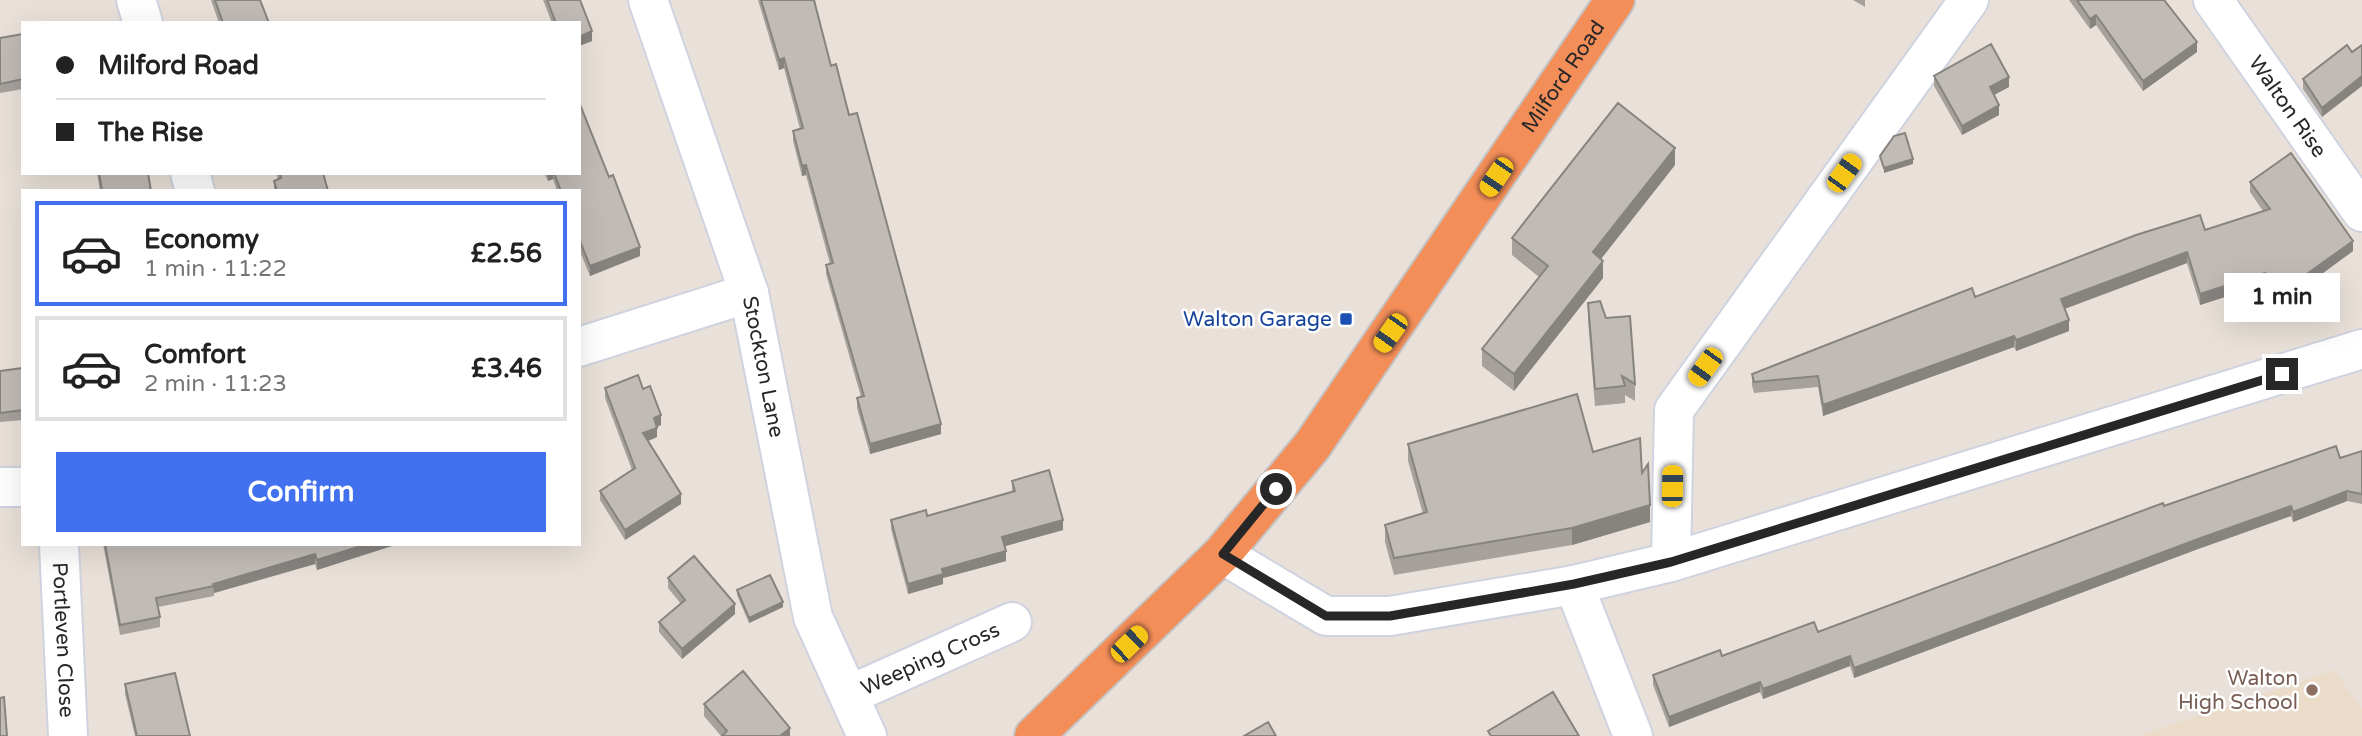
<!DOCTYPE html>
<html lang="en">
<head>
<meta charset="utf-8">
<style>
	body { margin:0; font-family:"Varela Round",sans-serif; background:#f6f6f6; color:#222; height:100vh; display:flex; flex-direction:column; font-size:26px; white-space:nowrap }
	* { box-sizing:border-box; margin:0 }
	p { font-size:23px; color:#767676 }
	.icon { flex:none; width:38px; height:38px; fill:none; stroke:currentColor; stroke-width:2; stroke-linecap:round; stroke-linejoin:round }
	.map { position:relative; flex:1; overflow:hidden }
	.drawer { position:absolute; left:21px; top:189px; width:560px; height:357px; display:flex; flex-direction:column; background:#fff; border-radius:0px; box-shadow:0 7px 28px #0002 }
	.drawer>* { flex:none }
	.guide { position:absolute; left:21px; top:21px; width:560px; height:154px; border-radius:0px; box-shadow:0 7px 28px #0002; display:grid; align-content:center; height:154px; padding:0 35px; background:#fff }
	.end { position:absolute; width:32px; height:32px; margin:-16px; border:9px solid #272727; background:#fff; box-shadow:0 0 0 4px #fff }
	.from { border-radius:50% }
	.bubble { position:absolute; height:49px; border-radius:0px; background:#fff; box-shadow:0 7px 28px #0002; font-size:23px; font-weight:700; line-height:49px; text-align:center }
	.car { position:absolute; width:21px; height:42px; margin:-21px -10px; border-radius:9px; box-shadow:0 0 5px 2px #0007; background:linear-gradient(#f5c518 24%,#345 0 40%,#f5c518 0 76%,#345 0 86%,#f5c518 0) }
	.guide b { display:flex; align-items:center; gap:24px; height:66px; font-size:26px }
	.guide b+b { border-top:2px solid #e0e0e0 }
	.guide i { width:18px; height:18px; background:#222 }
	ul { padding:12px 0 0; list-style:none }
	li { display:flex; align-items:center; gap:21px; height:105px; margin:0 14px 10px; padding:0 21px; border:4px solid #e0e0e0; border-radius:0px }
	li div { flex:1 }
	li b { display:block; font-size:26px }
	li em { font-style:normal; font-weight:700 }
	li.current { border-color:#4171ee }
	li>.icon { width:63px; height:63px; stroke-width:1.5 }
	.button { display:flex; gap:14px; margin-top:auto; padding:14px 35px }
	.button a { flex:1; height:80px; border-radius:0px; background:#4171ee; color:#fff; font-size:28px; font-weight:700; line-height:80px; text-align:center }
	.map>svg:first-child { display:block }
	.education { fill:#eadcc9 }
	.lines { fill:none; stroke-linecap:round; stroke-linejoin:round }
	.minor-casing { stroke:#cfd3df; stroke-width:42 }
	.highway-casing { stroke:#c3c3c3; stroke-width:42 }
	.minor { stroke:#fff; stroke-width:38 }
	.highway { stroke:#f48e59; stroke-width:38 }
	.wall { fill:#a6a19d }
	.shaded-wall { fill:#87837f }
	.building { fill:#c1bbb6; stroke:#87837f; stroke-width:2 }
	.route { stroke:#272727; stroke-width:9 }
	.transit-dot { fill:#1a4fb4; stroke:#fff; stroke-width:2.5 }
	.education-dot { fill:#8d6e63; stroke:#fff; stroke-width:2.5 }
	.labels { text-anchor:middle; stroke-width:5; stroke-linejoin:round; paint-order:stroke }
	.street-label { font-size:21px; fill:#272727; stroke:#fff }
	.transit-label { font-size:21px; fill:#164399; stroke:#fff; text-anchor:end }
	.education-label { font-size:21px; fill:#785e54; stroke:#fff; text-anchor:end }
</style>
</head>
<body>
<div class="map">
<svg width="2362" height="736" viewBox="0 0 2362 736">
	<rect width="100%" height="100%" fill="#e9e1d9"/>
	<path class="education" d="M 2334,670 L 2362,709 L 2362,736 L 2138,736 Z"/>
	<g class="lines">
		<g class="minor-casing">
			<g id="minor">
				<path d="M 136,0 L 143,23"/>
				<path id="s1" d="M 648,0 L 749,293 L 813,617 L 867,736"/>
				<path id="s2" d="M 2213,0 L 2362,212"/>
				<path d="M 190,173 L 195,191"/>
				<path d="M 579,347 L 749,293"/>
				<path d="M 0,487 L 23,487"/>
				<path id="s3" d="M 59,544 L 68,736"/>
				<path d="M 1222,554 L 1326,616 L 1390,616 L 1574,585 L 1671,562 L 2362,349"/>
				<path d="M 1671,562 L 1674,410 L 1969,0"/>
				<path d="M 1574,585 L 1633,736"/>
				<path id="s4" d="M 849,695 L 1012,622"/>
			</g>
		</g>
		<g class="highway-casing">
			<g id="highway">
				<path id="s5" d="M 1034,736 L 1222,554 L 1312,446 L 1615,0"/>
			</g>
		</g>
		<use href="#minor" class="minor"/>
		<use href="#highway" class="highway"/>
	</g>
	<path class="wall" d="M 211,0 L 260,0 L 269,23 L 219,23 Z
		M 543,0 L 580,0 L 592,41 L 579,46 L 579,23 L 552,23 Z
		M 758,0 L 814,0 L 831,66 L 849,115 L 941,434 L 870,454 L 857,408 L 857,398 L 861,397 L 826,274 L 826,265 L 830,264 L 806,175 L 802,176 L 793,141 L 793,131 L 800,129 L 784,68 L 779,70 Z
		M 1853,0 L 1865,0 L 1865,7 Z
		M 2069,0 L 2164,0 L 2197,52 L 2143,91 L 2096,25 L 2090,29 Z
		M 23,34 L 23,89 L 0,93 L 0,38 Z
		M 2352,52 L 2322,117 L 2303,89 L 2303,79 Z
		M 1934,76 L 2009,87 L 1994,95 L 1999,115 L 1962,135 L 1934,86 Z
		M 1675,165 L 1601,259 L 1603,278 L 1514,391 L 1482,366 L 1482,349 L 1539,277 L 1512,255 L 1512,238 Z
		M 97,173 L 148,173 L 151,191 L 100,191 Z
		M 276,173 L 323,173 L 328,191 L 274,191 L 274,181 L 278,179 Z
		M 544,173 L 579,173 L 640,256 L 590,276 L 579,249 L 579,191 L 557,191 L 553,179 L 548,181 Z
		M 2250,182 L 2353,251 L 2279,305 L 2265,284 L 2200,305 L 2187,263 L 2065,309 L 2069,331 L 2016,351 L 2014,347 L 1823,416 L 1818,387 L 1754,393 L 1752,385 L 1752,374 L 1975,297 L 2205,230 L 2263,211 L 2250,192 Z
		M 1588,303 L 1606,318 L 1635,384 L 1635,401 L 1625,395 L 1625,403 L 1595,406 L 1588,320 Z
		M 23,368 L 23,420 L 0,422 L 0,371 Z
		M 605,388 L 643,389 L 661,425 L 657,427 L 657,437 L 648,441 L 681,504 L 625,540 L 600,500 L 600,491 L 632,470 L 605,398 Z
		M 1408,444 L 1593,452 L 1642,473 L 1650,522 L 1572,545 L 1394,575 L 1385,542 L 1385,525 L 1423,514 L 1408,461 Z
		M 2362,451 L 2362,504 L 2347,501 L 2293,522 L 2291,516 L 2198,549 L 1854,678 L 1850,666 L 1763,699 L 1760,692 L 1669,727 L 1653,685 L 1653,675 L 1818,632 L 2164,506 L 2340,458 Z
		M 1012,481 L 1063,530 L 1005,546 L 1006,561 L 943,578 L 943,584 L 908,594 L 891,529 L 891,520 L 927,516 L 1012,492 Z
		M 103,544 L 398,544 L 317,570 L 315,564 L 214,593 L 214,596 L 158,607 L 160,617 L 160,627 L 120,635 Z
		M 668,578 L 735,614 L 682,659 L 659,632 L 659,622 L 681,604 L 668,588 Z
		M 737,590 L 783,607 L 749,623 L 737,595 Z
		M 125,684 L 190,736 L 135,736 L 125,694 Z
		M 704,704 L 790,736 L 721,736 L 704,716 Z"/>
	<path class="shaded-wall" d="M 2096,15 L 2096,25 L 2090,29 L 2090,19 Z
		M 592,31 L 592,41 L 579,46 L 579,37 Z
		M 2197,42 L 2197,52 L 2143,91 L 2143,81 Z
		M 784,58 L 784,68 L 779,70 L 779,60 Z
		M 2362,76 L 2362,86 L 2322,117 L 2322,108 Z
		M 2009,77 L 2009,87 L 1990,97 L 1990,87 Z
		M 1999,105 L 1999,115 L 1962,135 L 1962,126 Z
		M 1675,148 L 1675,165 L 1593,269 L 1593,252 Z
		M 1913,159 L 1913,164 L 1884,173 L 1884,168 Z
		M 806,165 L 806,175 L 802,176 L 802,166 Z
		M 548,173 L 553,173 L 553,179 L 548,181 Z
		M 2353,241 L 2353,251 L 2279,305 L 2279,294 Z
		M 640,247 L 640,256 L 590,276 L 590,266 Z
		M 2187,252 L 2187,263 L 2061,310 L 2061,299 Z
		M 1603,261 L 1603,278 L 1514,391 L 1514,374 Z
		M 2265,273 L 2265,284 L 2200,305 L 2200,294 Z
		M 2069,320 L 2069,331 L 2016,351 L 2016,340 Z
		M 2014,336 L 2014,347 L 1823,416 L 1823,405 Z
		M 661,415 L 661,425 L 654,428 L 654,418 Z
		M 941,424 L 941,434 L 870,454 L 870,444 Z
		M 657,428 L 657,437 L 643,443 L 643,433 Z
		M 2347,491 L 2347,501 L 2293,522 L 2293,512 Z
		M 681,494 L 681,504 L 625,540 L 625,530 Z
		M 1650,505 L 1650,522 L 1572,545 L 1572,528 Z
		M 2291,506 L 2291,516 L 2198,549 L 1854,678 L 1854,668 L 2198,539 Z
		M 1063,520 L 1063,530 L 1002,547 L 1002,537 Z
		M 367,544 L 398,544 L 317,570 L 317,560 Z
		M 1006,551 L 1006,561 L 943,578 L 943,584 L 908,594 L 908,584 L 942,569 Z
		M 315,554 L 315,564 L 214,593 L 213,584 Z
		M 783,602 L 783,607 L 749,623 L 749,618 Z
		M 735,604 L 735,614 L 682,659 L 682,649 Z
		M 1850,656 L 1850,666 L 1763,699 L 1763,689 Z
		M 1760,682 L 1760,692 L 1669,727 L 1669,717 Z
		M 790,728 L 790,736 L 780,736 Z"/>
	<path class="building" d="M 215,0 L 260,0 L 269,23 L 223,23 Z
		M 547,0 L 580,0 L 592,31 L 579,37 L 579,23 L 556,23 Z
		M 761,0 L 814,0 L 831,66 L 836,64 L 849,115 L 857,113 L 941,424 L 870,444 L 857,398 L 864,396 L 826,265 L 833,263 L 806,165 L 802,166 L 793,131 L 803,128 L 784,58 L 779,60 Z
		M 2077,0 L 2164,0 L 2197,42 L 2143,81 L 2096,15 L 2090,19 Z
		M 23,34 L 23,79 L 0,84 L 0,38 Z
		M 1991,44 L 2009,77 L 1990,87 L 1999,105 L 1962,126 L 1934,76 Z
		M 2347,45 L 2352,52 L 2362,45 L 2362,76 L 2322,108 L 2303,79 Z
		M 579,102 L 609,177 L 613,175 L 640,247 L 590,266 L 579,239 L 579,191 L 561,191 L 554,173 L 579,173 Z
		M 1618,103 L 1675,148 L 1593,252 L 1603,261 L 1514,374 L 1482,349 L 1548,266 L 1512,238 Z
		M 1905,133 L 1913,159 L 1884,168 L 1880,156 L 1894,136 Z
		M 2291,153 L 2353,241 L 2279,294 L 2265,273 L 2200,294 L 2187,252 L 2061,299 L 2069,320 L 2016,340 L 2014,336 L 1823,405 L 1818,376 L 1754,382 L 1752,374 L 1972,288 L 1975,297 L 2136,235 L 2200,215 L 2205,230 L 2270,209 L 2250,182 Z
		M 99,173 L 148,173 L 151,191 L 102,191 Z
		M 280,173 L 323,173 L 328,191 L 277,191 L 274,181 L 281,178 Z
		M 1600,301 L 1606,318 L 1630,316 L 1635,384 L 1622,376 L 1625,386 L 1595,389 L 1588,303 Z
		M 23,368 L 23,410 L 0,413 L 0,371 Z
		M 638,375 L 643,389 L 650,386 L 661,415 L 654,418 L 657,428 L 643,433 L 681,494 L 625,530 L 600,491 L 635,468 L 605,388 Z
		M 1577,394 L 1593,452 L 1640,438 L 1642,473 L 1648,464 L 1650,505 L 1572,528 L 1394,558 L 1385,525 L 1427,512 L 1408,444 Z
		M 2336,446 L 2340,458 L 2362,451 L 2362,494 L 2347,491 L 2293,512 L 2291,506 L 2198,539 L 1854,668 L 1850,656 L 1763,689 L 1760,682 L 1669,717 L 1653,675 L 1720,650 L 1722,656 L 1814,622 L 1818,632 L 2163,503 L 2164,506 Z
		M 1049,470 L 1063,520 L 1002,537 L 1006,551 L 942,569 L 943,574 L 908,584 L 891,520 L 926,510 L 927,516 L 1015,491 L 1012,481 Z
		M 105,544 L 367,544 L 317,560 L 315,554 L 213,584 L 214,586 L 156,598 L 160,617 L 120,625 Z
		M 694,556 L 735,604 L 682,649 L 659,622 L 685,600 L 668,578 Z
		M 770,575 L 783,602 L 749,618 L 737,590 Z
		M 743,671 L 790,728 L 780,736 L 722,736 L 727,731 L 704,704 Z
		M 175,673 L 190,736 L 137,736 L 125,684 Z
		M 1553,692 L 1579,736 L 1491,736 L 1488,731 Z
		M 4,697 L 7,736 L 0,736 L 0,698 Z
		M 1268,722 L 1276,736 L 1244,736 Z"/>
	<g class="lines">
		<path class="route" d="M 1276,489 L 1223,554 L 1326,616 L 1390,616 L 1574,584 L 1671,562 L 2282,374"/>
	</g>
	<rect class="transit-dot" x="1339" y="312" width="14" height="14" rx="3.5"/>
	<circle class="education-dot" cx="2312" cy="690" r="7"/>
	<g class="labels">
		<g class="street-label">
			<text dy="7" stroke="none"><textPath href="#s5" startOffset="849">Milford Road</textPath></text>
			<text dy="7" stroke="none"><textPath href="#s2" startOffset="130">Walton Rise</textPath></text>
			<text dy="7" stroke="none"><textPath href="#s1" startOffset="385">Stockton Lane</textPath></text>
			<text dy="7" stroke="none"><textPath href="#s3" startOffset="96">Portleven Close</textPath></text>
			<text dy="7" stroke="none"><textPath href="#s4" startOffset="89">Weeping Cross</textPath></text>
		</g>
		<g class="transit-label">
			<text x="1332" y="326">Walton Garage</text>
		</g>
		<g class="education-label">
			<text x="2298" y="685">Walton<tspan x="2298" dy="24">High School</tspan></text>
		</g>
	</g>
</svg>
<i class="end from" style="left:1276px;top:489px"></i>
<i class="end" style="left:2282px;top:374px"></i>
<div class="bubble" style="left:2224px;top:273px;width:116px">1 min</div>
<i class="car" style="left:1844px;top:173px;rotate:36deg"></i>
<i class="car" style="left:1496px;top:177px;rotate:214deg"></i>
<i class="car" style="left:1390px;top:333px;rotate:215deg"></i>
<i class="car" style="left:1705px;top:367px;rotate:216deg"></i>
<i class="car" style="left:1672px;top:486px;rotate:1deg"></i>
<i class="car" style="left:1129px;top:644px;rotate:46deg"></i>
<div class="guide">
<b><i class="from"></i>Milford Road</b>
<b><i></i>The Rise</b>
</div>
<section class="drawer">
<ul>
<li class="current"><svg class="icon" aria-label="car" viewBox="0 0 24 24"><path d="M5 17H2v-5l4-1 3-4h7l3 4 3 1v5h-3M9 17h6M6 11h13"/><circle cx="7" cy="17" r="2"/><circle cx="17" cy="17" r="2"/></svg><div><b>Economy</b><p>1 min · 11:22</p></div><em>£2.56</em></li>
<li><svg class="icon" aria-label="car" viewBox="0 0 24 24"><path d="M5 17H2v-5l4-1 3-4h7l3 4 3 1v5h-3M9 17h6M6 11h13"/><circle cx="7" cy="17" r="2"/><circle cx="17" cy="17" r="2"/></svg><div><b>Comfort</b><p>2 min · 11:23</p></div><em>£3.46</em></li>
</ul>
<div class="button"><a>Confirm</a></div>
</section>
</div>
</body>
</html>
